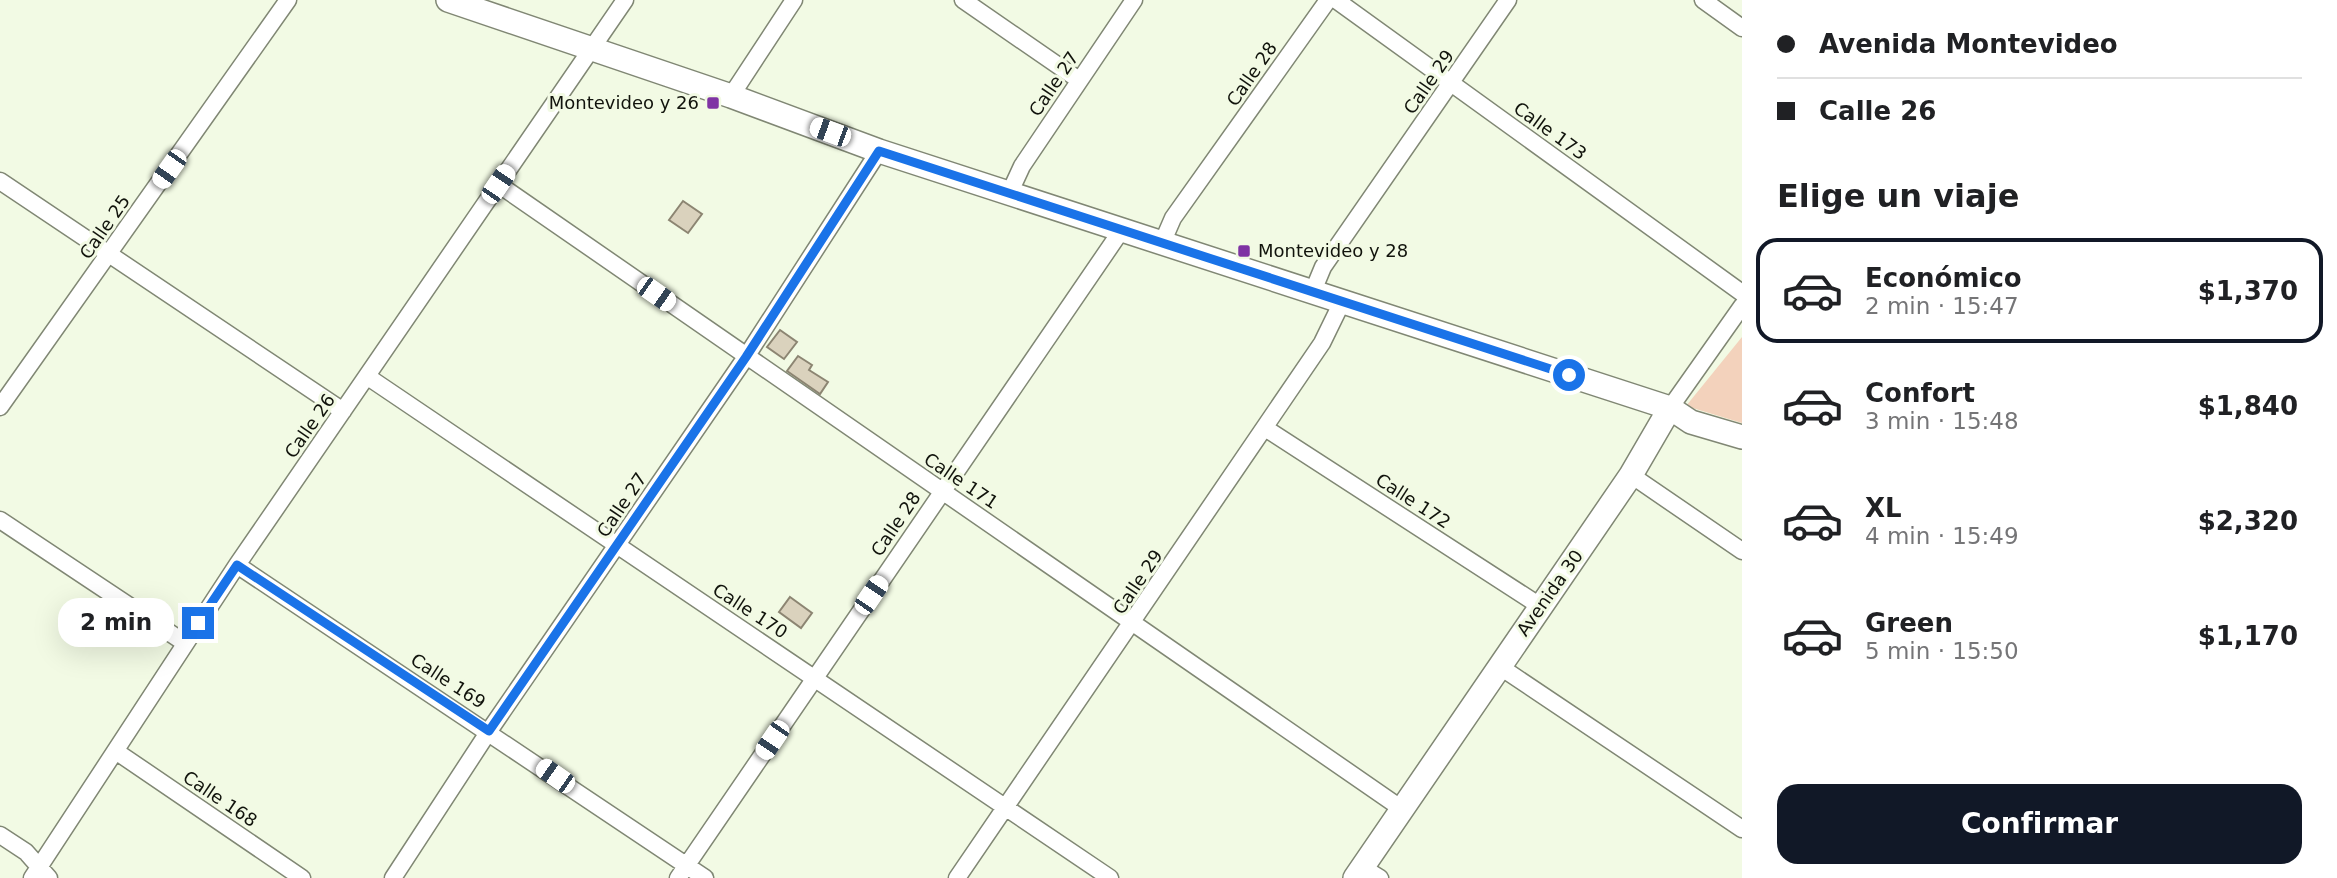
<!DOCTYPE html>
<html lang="es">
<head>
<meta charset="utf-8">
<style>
	body { margin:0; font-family:"DejaVu Sans",sans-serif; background:#f2f2f2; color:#202124; height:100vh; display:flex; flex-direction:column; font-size:26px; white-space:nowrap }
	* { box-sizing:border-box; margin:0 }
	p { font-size:23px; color:#757577 }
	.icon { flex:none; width:38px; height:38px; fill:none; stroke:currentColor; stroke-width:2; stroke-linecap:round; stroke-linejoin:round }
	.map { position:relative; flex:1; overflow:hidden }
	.side { display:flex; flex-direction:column; background:#fff; width:595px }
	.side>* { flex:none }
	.banner { display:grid; align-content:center; height:154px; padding:0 35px; background:#fff }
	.end { position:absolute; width:32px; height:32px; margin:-16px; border:9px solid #1a73e8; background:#fff; box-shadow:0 0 0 4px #fff }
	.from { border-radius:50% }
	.bubble { position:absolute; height:49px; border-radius:21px; background:#fff; box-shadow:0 7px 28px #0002; font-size:23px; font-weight:600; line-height:49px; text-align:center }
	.car { position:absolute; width:21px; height:42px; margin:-21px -10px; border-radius:9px; box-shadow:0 0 5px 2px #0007; background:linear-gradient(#fff 24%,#345 0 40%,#fff 0 76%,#345 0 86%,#fff 0) }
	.banner b { display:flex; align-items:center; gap:24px; height:66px; font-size:26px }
	.banner b+b { border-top:2px solid #e0e0e0 }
	.banner i { width:18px; height:18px; background:#202124 }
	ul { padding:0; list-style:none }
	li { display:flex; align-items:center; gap:21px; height:105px; margin:0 14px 10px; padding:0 21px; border:4px solid transparent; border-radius:21px }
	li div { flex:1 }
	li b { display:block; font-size:26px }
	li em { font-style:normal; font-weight:600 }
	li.active { border-color:#111827 }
	li>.icon { width:63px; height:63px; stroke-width:1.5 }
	h2 { padding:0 35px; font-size:32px; line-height:84px }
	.cta { display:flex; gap:14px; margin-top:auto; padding:14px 35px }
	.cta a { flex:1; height:80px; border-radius:21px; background:#111827; color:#fff; font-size:28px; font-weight:600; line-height:80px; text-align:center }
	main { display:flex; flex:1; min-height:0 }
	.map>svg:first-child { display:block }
	.green { fill:#f3d2bc }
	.building { fill:#dad2bd; stroke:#8c8572; stroke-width:2 }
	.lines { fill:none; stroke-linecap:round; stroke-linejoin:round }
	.street-casing { stroke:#808774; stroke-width:19 }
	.secondary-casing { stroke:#808774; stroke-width:26 }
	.street { stroke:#fff; stroke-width:16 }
	.secondary { stroke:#fff; stroke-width:23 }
	.route { stroke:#1a73e8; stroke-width:9 }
	.poi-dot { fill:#7f33a4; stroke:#f2fae4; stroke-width:2.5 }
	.labels { text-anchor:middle; stroke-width:6; stroke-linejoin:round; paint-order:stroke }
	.street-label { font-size:18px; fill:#11130c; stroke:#f2fae4 }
	.poi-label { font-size:18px; fill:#11130c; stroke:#f2fae4; text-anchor:end }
</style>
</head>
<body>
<main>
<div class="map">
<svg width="1742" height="878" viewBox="0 0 1742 878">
	<rect width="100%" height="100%" fill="#f2fae4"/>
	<path class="green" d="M 1742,337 L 1742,423 L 1686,406 Z"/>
	<path class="building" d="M 683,201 L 702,214 L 688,233 L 669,220 Z
		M 780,330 L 797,342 L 784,359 L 767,347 Z
		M 798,356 L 812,365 L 809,370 L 828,382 L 820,394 L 787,371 Z
		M 790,597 L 812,613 L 801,628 L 779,612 Z"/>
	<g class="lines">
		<g class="street-casing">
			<path id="street" d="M 963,0 L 1079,80
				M 1336,0 L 1742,293
				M 1703,0 L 1742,28
				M 731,96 L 794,0
				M 0,181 L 343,411
				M 498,184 L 1402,809
				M 1010,192 L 1022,166 L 1134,0
				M 1163,241 L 1173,218 L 1328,0
				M 1313,291 L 1323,267 L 1508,0
				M 368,377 L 1110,878
				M 0,407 L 288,0
				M 1670,408 L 1742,306
				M 1265,428 L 1540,606
				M 1631,475 L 1742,551
				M 0,520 L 185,643
				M 237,565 L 705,878
				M 1499,666 L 1742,829
				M 117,752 L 302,878
				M 0,835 L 26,852 L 49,878
				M 1362,867 L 1380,878
				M 32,878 L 237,565 L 625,0
				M 393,878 L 489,731 L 746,357 L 879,151
				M 678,878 L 1123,228
				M 957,878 L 1322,343 L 1342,302"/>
		</g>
		<g class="secondary-casing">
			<path id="secondary" d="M 448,0 L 731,96 L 879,151 L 1670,408 L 1691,422 L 1742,437
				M 1355,878 L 1631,475 L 1670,408"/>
		</g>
		<use href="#street" class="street"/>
		<use href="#secondary" class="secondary"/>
	</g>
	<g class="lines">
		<path class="route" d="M 198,623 L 237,565 L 489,731 L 746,357 L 879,151 L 1569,375"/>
	</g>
	<g class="poi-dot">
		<rect x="706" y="96" width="14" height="14" rx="3.5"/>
		<rect x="1237" y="244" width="14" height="14" rx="3.5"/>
	</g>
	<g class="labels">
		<g class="street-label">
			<text transform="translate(1252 74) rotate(-55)" y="6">Calle 28</text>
			<text transform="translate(1429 82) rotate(-55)" y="6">Calle 29</text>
			<text transform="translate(1054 84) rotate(-56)" y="6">Calle 27</text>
			<text transform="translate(1550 131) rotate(36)" y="6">Calle 173</text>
			<text transform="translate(105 227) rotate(-55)" y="6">Calle 25</text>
			<text transform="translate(310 426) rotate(-55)" y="6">Calle 26</text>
			<text transform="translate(961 481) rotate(34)" y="6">Calle 171</text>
			<text transform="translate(1413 501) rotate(33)" y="6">Calle 172</text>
			<text transform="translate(622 505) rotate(-56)" y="6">Calle 27</text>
			<text transform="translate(896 524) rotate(-56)" y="6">Calle 28</text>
			<text transform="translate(1138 582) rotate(-56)" y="6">Calle 29</text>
			<text transform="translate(1550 593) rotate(-55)" y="6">Avenida 30</text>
			<text transform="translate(750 611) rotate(33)" y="6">Calle 170</text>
			<text transform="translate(448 681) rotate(33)" y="6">Calle 169</text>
			<text transform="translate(220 799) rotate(34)" y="6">Calle 168</text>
		</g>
		<g class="poi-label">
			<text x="699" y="109">Montevideo y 26</text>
			<text x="1258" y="257" text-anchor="start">Montevideo y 28</text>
		</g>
	</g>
</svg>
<i class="end from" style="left:1569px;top:375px"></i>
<i class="end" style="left:198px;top:623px"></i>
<div class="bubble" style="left:58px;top:598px;width:116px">2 min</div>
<i class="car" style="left:830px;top:132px;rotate:290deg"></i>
<i class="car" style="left:169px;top:169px;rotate:215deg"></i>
<i class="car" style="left:498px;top:184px;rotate:34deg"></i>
<i class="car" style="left:656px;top:294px;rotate:125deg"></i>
<i class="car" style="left:871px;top:595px;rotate:34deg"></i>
<i class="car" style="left:772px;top:740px;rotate:214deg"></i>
<i class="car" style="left:555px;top:776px;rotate:305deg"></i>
</div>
<section class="side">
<div class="banner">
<b><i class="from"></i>Avenida Montevideo</b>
<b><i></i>Calle 26</b>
</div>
<h2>Elige un viaje</h2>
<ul>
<li class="active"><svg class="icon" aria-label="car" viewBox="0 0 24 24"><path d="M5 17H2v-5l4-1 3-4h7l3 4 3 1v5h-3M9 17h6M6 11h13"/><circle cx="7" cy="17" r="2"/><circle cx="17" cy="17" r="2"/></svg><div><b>Económico</b><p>2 min · 15:47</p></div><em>$1,370</em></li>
<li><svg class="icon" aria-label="car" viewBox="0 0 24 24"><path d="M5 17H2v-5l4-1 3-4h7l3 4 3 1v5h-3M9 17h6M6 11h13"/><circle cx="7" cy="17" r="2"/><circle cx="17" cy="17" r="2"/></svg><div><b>Confort</b><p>3 min · 15:48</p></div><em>$1,840</em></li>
<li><svg class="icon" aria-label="car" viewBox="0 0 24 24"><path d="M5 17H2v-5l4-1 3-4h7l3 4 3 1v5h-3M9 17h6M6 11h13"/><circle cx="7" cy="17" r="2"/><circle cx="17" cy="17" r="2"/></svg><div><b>XL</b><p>4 min · 15:49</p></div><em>$2,320</em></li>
<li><svg class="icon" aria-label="car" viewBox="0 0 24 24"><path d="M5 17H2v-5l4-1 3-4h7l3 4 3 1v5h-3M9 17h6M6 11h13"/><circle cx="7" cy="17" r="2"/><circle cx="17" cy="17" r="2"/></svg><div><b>Green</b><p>5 min · 15:50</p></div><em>$1,170</em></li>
</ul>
<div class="cta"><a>Confirmar</a></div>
</section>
</main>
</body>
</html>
